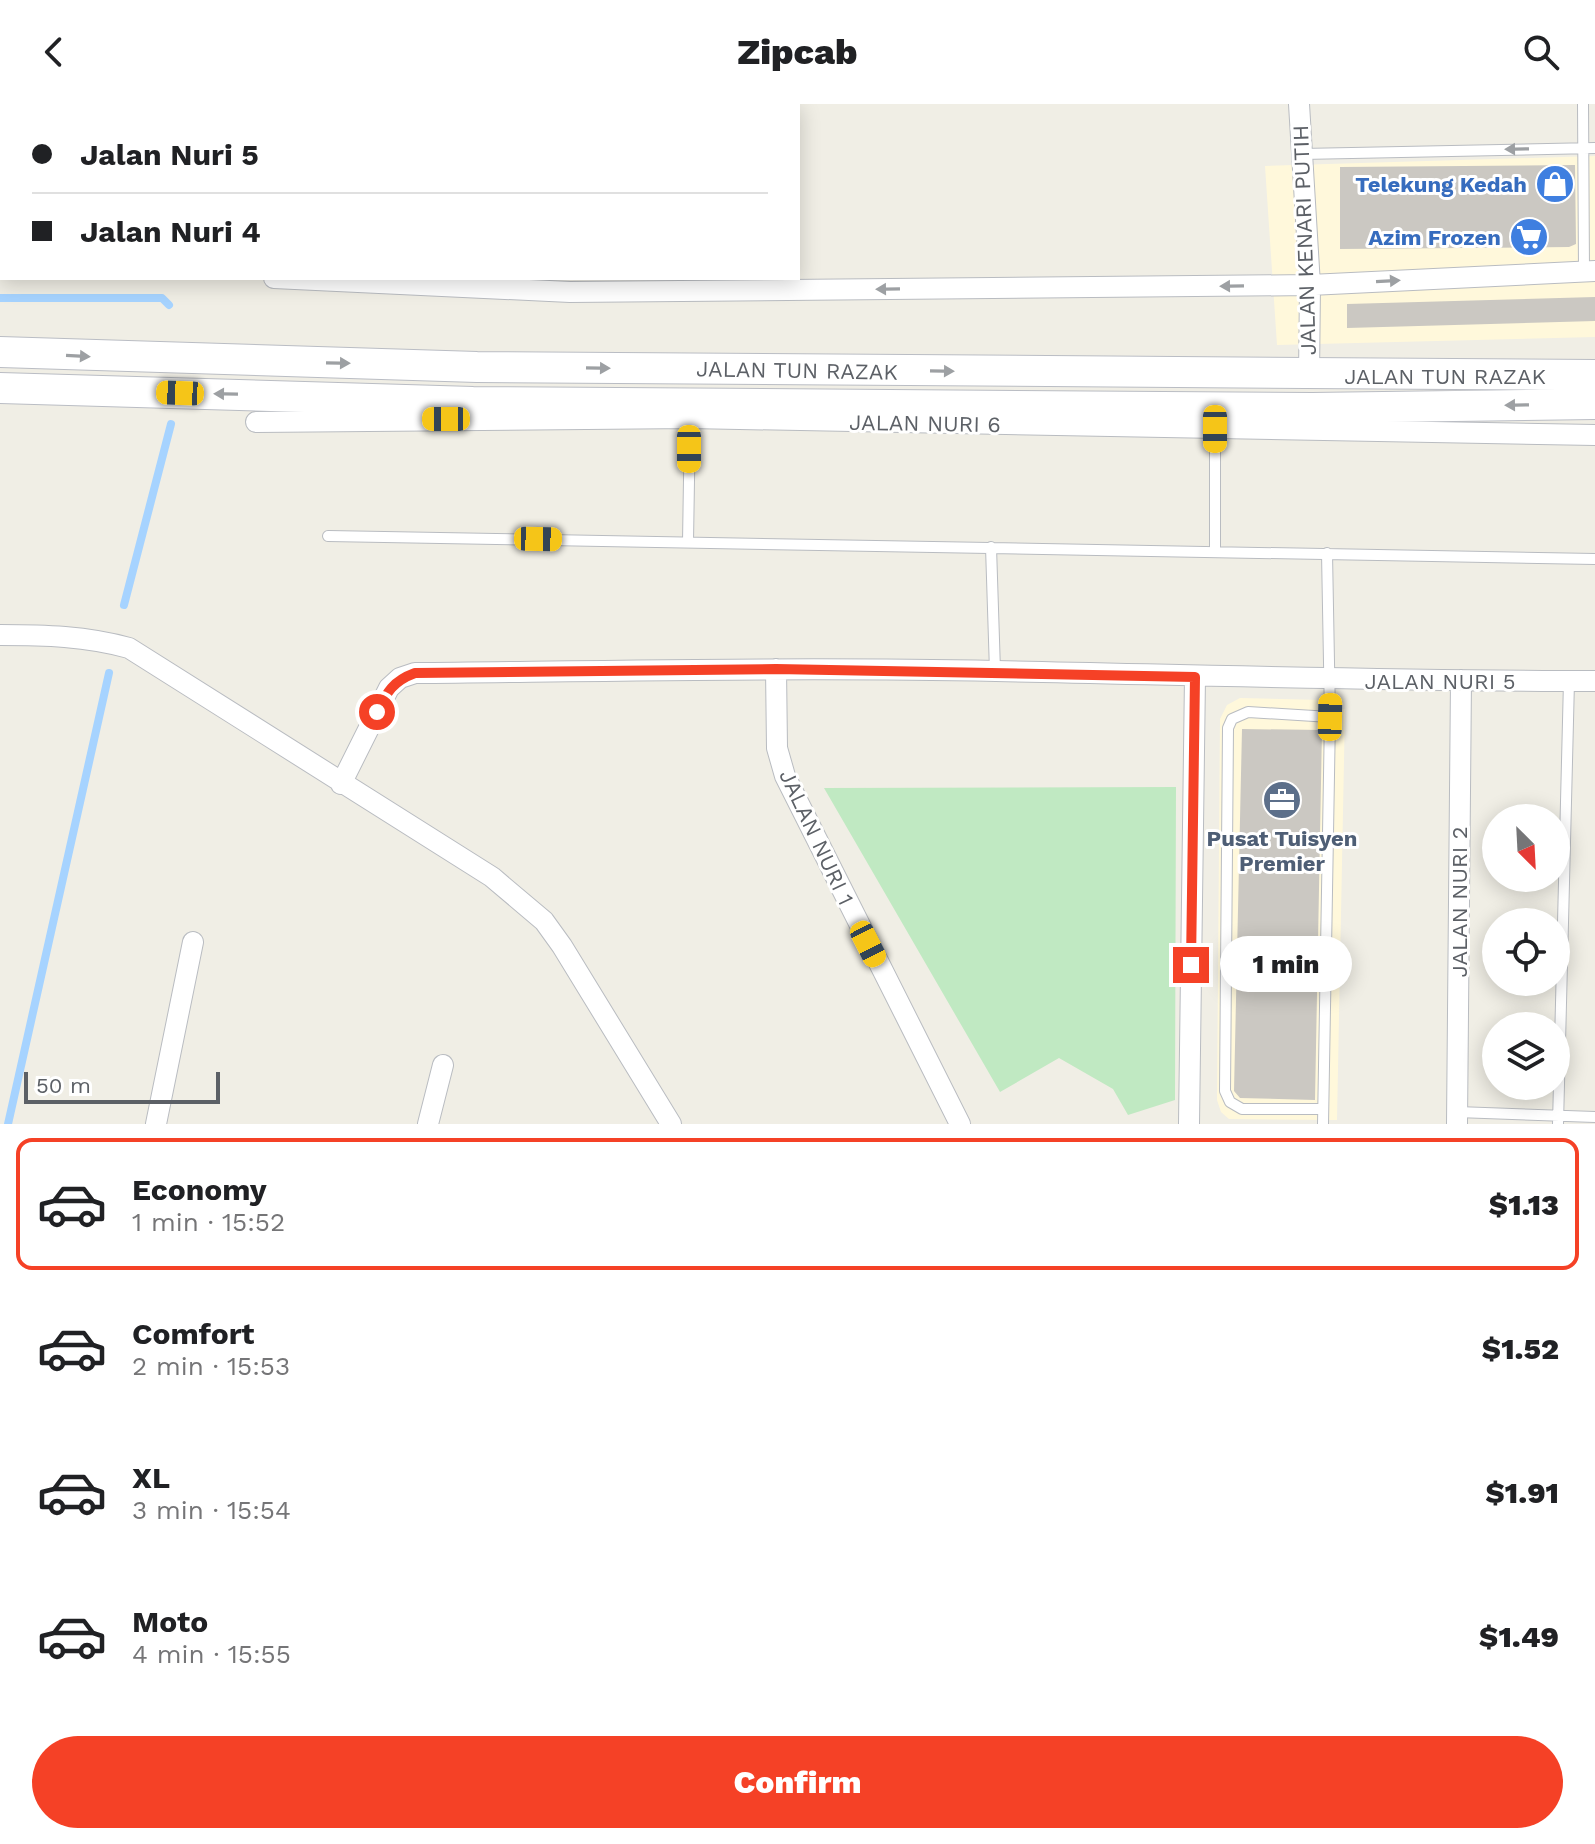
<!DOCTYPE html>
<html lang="en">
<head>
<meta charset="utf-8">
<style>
	body { margin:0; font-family:"Work Sans",sans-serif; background:#f2f2f2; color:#202124; height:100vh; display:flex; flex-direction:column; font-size:30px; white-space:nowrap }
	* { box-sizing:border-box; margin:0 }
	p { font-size:26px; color:#757577 }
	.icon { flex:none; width:44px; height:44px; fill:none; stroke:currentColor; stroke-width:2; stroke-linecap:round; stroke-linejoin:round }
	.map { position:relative; height:1020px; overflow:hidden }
	.side { display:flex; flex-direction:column; background:#fff; flex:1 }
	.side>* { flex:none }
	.top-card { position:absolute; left:0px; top:0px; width:800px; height:176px; box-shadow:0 4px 20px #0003; display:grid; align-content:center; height:176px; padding:0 32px; background:#fff }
	.needle { width:52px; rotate:156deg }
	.controls { position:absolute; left:1482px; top:700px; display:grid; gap:16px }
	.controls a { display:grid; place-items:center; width:88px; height:88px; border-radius:50%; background:#fff; box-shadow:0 4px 20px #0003; font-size:40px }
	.scale { position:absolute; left:24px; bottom:20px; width:196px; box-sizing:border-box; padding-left:8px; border:4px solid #5c6066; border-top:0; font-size:22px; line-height:28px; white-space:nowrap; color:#5c6066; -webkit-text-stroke:6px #fff; paint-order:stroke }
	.end { position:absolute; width:36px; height:36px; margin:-18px; border:10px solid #f54126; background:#fff; box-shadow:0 0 0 4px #fff }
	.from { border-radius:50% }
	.bubble { position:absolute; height:56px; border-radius:28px; background:#fff; box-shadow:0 4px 20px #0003; font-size:26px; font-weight:800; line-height:56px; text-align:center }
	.car { position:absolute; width:24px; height:48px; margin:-24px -12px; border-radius:10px; box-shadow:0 0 6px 2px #0007; background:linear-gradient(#f5c518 24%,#345 0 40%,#f5c518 0 76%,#345 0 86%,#f5c518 0) }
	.top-card b { display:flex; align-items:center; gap:28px; height:76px; font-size:30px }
	.top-card b+b { border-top:2px solid #e0e0e0 }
	.top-card i { width:20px; height:20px; background:#202124 }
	ul { padding:14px 0 0; list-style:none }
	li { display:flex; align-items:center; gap:24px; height:132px; margin:0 16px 12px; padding:0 16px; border:4px solid transparent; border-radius:16px }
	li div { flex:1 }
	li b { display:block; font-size:30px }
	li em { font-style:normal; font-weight:800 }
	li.selected { border-color:#f54126 }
	li>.icon { width:72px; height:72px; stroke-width:1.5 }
	.action { display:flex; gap:16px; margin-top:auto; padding:16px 32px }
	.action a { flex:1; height:92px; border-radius:48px; background:#f54126; color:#fff; font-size:32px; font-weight:800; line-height:92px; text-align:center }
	header { display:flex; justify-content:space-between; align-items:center; height:104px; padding:0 32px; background:#fff; font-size:36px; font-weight:800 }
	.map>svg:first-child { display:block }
	.commercial { fill:#fff8db }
	.green { fill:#c0e9c2 }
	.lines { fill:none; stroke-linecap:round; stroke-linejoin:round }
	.stream { stroke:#a6d3ff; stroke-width:8 }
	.building { fill:#cbc8c2 }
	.service-casing { stroke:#b9bcc1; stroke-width:12 }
	.minor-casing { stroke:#b9bcc1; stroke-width:22 }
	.secondary-casing { stroke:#babdc4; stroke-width:32 }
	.service { stroke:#fff; stroke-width:10 }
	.minor { stroke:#fff; stroke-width:20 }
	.secondary { stroke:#fff; stroke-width:30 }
	.oneway { fill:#9da0a3 }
	.route { stroke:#f54126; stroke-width:10 }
	.labels { text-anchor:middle; stroke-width:6; stroke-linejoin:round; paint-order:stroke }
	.shop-label { font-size:22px; font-weight:bold; fill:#366cbe; stroke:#fff; text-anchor:end }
	.street-label { font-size:22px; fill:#5c6066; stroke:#fff }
	.service-label { font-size:22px; font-weight:bold; fill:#4e5e75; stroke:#fff }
</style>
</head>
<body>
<header><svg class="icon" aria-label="back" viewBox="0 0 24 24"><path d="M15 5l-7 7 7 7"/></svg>Zipcab<svg class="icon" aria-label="search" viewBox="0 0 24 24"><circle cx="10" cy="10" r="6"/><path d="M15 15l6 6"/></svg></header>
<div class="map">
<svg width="1595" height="1020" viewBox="0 0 1595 1020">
	<rect width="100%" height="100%" fill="#f0eee5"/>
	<path class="commercial" d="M 1595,52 L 1595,233 L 1277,241 L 1265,62 Z
		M 1240,594 L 1323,596 L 1323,606 L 1345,605 L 1337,1016 L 1229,1015 L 1221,1008 L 1217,996 L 1220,615 L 1227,601 Z"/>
	<path class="green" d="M 1176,683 L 1175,996 L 1128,1011 L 1113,985 L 1059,954 L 1000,988 L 824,684 Z"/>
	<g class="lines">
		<path class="stream" d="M 0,194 L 162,194 L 169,201
			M 124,501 L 171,320
			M 8,1020 L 109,569"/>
	</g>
	<path class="building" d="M 1575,61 L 1576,140 L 1569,143 L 1340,145 L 1340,63 Z
		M 1595,193 L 1595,217 L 1347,224 L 1347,200 Z
		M 1242,625 L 1322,626 L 1315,996 L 1240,994 L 1234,987 Z"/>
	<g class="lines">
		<g class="service-casing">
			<path id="service" d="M 1583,0 L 1584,167
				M 1302,50 L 1595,44
				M 1215,325 L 1215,447
				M 328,432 L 1595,455
				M 688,438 L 690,314
				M 991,443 L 995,567
				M 1323,1005 L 1242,1005 L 1230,998 L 1225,987 L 1228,624 L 1232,615 L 1248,608 L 1330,613 L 1327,449
				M 1457,1008 L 1595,1013
				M 1323,1020 L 1330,613
				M 1558,1020 L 1569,577"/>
		</g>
		<g class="minor-casing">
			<path id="minor" d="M 1299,0 L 1310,181 L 1309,272
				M 0,161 L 2,161
				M 274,174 L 570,188 L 1310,181 L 1595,167
				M 256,318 L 690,314 L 1595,331
				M 0,531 C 44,531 86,532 129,544 L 492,773 L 544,817 L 562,842 L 671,1020
				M 776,565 L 777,644 L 785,672 L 960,1020
				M 341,680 L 389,584 L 400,574 L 415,569 C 609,567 802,563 996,567 C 1196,571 1395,577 1595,577
				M 156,1020 L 193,838
				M 428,1020 L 443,961
				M 1189,1020 L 1195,573
				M 1457,1020 L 1461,576"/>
		</g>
		<g class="secondary-casing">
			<path id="secondary" d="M 0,248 L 477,263 L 1595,271
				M 0,284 L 473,298 L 1312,304 L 1595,300"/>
		</g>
		<use href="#service" class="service"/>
		<use href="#minor" class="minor"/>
		<use href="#secondary" class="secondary"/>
	</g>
	<defs><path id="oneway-solid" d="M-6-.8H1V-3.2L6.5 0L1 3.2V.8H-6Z" transform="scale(2)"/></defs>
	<g class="oneway">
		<use href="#oneway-solid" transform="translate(1517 45) rotate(179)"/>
		<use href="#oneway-solid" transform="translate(1388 177) rotate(-3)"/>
		<use href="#oneway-solid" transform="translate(1232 182) rotate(179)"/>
		<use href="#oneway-solid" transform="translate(888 185) rotate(179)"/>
		<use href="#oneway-solid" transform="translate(78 252) rotate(3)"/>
		<use href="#oneway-solid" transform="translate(338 259) rotate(1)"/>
		<use href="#oneway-solid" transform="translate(598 264) rotate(1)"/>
		<use href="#oneway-solid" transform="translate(942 267) rotate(1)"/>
		<use href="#oneway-solid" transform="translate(226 290) rotate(-179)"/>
		<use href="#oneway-solid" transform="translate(1517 301) rotate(179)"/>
	</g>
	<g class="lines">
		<path class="route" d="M 377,608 C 387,588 393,577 415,569 L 776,565 L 1195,573 L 1191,861"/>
	</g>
	<defs>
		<g id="shop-disc" transform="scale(2)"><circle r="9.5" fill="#3f7fe0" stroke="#fff"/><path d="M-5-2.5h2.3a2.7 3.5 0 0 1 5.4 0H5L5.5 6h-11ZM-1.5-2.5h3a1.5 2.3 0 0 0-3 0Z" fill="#fff"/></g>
		<g id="supermarket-disc" transform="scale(2)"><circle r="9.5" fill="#3f7fe0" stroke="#fff"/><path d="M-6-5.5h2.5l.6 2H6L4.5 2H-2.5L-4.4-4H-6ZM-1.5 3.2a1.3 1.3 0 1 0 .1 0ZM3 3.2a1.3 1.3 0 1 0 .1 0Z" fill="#fff"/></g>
		<g id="office-disc" transform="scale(2)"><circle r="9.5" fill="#5c6f8a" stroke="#fff"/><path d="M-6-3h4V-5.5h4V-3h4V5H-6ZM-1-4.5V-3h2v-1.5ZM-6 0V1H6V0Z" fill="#fff"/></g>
	</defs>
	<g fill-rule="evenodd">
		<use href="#shop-disc" x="1555" y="80"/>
		<use href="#supermarket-disc" x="1529" y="133"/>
		<use href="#office-disc" x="1282" y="696"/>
	</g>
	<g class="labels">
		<g class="shop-label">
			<text x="1527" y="88">Telekung Kedah</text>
			<text x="1501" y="141">Azim Frozen</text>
		</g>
		<g class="street-label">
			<text transform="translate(1304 136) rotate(-92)" y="8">JALAN KENARI PUTIH</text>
			<text transform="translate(797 266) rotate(1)" y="8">JALAN TUN RAZAK</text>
			<text x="1445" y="280">JALAN TUN RAZAK</text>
			<text transform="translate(925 319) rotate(1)" y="8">JALAN NURI 6</text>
			<text x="1440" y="585">JALAN NURI 5</text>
			<text transform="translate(817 733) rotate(65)" y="8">JALAN NURI 1</text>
			<text transform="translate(1459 798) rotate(-90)" y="8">JALAN NURI 2</text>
		</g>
		<g class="service-label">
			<text x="1282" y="742">Pusat Tuisyen<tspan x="1282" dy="25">Premier</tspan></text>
		</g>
	</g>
</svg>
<div class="controls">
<a><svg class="needle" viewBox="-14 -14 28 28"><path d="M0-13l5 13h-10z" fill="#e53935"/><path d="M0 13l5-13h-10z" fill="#757577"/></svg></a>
<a><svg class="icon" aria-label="locate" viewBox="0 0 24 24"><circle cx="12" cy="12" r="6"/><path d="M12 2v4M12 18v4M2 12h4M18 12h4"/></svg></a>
<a><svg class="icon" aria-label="layers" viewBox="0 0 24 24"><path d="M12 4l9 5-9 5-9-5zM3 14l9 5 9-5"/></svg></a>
</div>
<div class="scale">50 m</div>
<i class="end from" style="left:377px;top:608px"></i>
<i class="end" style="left:1191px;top:861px"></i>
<div class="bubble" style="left:1220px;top:832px;width:132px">1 min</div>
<i class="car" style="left:180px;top:289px;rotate:272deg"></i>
<i class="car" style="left:446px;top:315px;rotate:270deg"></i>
<i class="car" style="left:1215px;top:325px;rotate:180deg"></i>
<i class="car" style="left:689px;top:345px;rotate:180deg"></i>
<i class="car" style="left:538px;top:435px;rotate:91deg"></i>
<i class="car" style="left:1330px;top:613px;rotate:1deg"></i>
<i class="car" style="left:868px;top:840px;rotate:153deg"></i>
<div class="top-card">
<b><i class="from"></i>Jalan Nuri 5</b>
<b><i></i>Jalan Nuri 4</b>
</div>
</div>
<section class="side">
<ul>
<li class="selected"><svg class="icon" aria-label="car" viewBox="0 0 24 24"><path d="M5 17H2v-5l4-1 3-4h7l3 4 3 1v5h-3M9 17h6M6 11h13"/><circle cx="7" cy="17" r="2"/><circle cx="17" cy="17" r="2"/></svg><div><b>Economy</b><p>1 min · 15:52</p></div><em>$1.13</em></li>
<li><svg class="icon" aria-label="car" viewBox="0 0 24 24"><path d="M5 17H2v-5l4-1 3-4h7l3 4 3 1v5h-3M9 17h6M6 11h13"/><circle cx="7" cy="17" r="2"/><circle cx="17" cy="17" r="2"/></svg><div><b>Comfort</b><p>2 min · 15:53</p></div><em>$1.52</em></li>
<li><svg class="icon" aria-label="car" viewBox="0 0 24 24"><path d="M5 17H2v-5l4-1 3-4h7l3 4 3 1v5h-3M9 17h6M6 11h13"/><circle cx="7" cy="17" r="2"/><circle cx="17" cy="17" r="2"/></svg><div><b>XL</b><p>3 min · 15:54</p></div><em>$1.91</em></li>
<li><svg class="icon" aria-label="car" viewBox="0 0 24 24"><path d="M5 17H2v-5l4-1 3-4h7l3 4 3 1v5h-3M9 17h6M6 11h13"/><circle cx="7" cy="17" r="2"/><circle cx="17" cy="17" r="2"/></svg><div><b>Moto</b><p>4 min · 15:55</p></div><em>$1.49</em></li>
</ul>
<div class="action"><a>Confirm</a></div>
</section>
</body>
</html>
